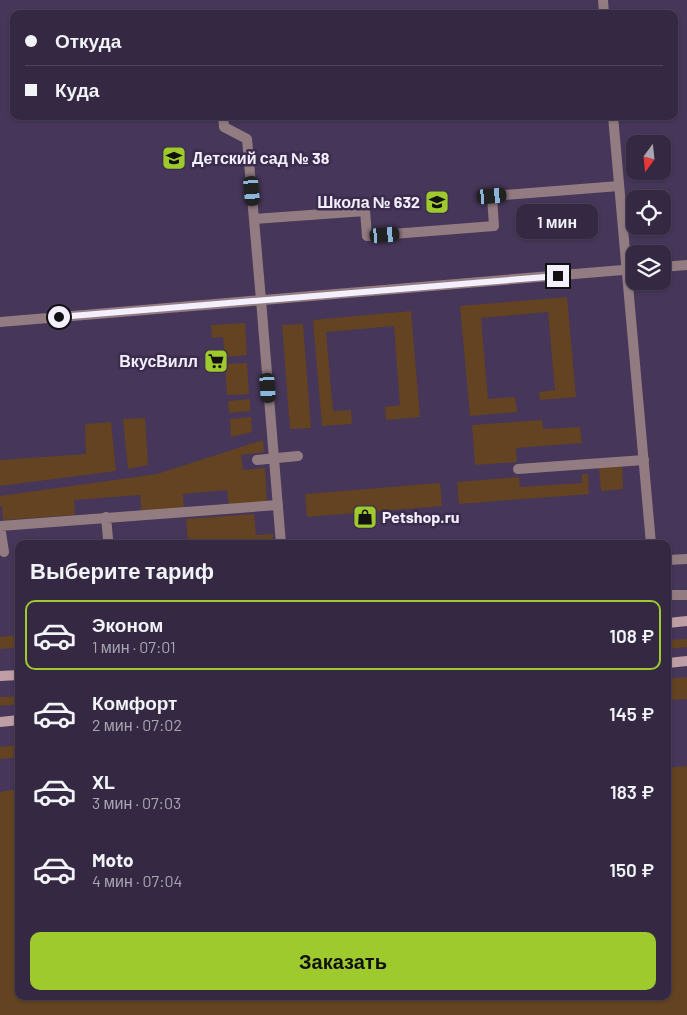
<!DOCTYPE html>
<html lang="ru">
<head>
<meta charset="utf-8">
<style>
	body { margin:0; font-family:Barlow,sans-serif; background:#3f344e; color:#f1f3f6; height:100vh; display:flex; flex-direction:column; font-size:19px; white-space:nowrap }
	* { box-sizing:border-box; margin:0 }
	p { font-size:16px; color:#a9a6b2 }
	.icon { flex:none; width:28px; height:28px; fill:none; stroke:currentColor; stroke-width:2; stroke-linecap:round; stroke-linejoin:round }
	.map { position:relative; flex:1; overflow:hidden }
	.details { position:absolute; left:15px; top:540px; width:656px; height:460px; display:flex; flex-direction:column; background:#342843; border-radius:10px; box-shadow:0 1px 4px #0004,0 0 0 1px #4e445c }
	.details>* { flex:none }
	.hud { position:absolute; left:10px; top:10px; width:668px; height:110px; border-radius:10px; box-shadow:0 1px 4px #0004,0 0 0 1px #4e445c; display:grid; align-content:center; height:110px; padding:0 15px; background:#342843 }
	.needle { width:32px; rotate:195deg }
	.tools { position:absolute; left:626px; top:135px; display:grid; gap:10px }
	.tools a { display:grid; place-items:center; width:45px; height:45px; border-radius:10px; background:#342843; box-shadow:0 1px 4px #0004,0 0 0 1px #4e445c; font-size:25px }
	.end { position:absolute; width:22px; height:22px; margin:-11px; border:6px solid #f4effc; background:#111; box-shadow:0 0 0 2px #111 }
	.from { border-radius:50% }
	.bubble { position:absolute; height:35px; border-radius:10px; background:#342843; box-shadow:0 1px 4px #0004,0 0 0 1px #4e445c; font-size:16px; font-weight:600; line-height:35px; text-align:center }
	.car { position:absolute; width:15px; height:30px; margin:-15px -8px; border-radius:6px; box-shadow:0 0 4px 1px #0007; background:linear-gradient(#222 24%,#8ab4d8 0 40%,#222 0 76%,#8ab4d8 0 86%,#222 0) }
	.hud b { display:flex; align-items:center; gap:18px; height:48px; font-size:19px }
	.hud b+b { border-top:1px solid #4e445c }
	.hud i { width:12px; height:12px; background:#f1f3f6 }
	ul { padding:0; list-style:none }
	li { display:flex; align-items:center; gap:15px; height:70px; margin:0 10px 8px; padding:0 5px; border:2px solid transparent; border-radius:10px }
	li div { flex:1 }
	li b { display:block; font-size:19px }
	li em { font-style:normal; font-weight:600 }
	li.current { border-color:#9eca2e }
	li>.icon { width:45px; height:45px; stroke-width:1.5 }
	h2 { padding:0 15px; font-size:22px; line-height:60px }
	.action { display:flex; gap:10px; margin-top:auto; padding:10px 15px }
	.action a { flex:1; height:58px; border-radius:10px; background:#9eca2e; color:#111; font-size:20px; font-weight:600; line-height:58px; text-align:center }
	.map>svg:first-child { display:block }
	.green { fill:#634321 }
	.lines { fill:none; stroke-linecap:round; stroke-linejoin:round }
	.lane { stroke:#927c81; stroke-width:10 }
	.street { stroke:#927c81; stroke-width:10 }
	.secondary { stroke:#c09ea5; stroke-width:10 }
	.route { stroke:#f4effc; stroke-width:6 }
	.labels { text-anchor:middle; stroke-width:5; stroke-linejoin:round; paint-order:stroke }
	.poi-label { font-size:16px; font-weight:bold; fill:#f4effc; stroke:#3b2c4d; text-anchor:start }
</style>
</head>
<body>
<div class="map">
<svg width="687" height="1015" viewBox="0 0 687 1015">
	<rect width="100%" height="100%" fill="#463659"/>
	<path class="green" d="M 567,297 L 576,397 L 540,400 L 539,392 L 555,390 L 548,312 L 481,318 L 488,399 L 515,397 L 517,412 L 470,416 L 460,306 Z
		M 411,311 L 420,417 L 386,420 L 385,407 L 400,405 L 394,326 L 326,332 L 333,411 L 351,410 L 352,424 L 322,426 L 313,320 Z
		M 245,323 L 247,355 L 225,357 L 223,337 L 212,338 L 211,325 Z
		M 303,324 L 311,428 L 290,429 L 282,325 Z
		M 247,363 L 249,394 L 227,395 L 225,364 Z
		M 250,399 L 250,411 L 229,413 L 228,401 Z
		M 251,417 L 252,432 L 231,437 L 230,419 Z
		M 145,418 L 148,465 L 128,469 L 123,419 Z
		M 542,420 L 543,429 L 580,427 L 582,443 L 516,448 L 517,462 L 475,465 L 472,425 Z
		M 111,422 L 116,471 L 0,486 L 0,460 L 86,454 L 85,424 Z
		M 263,440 L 264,452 L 241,455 L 243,470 L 265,468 L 267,503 L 229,506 L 227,490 L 183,494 L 184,511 L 142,515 L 140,495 L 74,500 L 75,515 L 3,520 L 2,506 L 0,506 L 0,496 L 157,474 Z
		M 622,466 L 623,489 L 601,491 L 599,468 Z
		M 582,474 L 588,474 L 589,494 L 459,504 L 457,482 L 519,477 L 520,487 L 582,483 Z
		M 440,483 L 442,506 L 307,517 L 305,494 Z
		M 254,514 L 256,535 L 273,534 L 273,544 L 188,544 L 186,519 Z
		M 19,635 L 19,647 L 0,649 L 0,637 Z
		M 687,639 L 687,647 L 668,649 L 668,640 Z
		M 687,677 L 687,699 L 668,700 L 668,679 Z
		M 19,696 L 19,704 L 0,706 L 0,697 Z
		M 19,745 L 19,757 L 0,759 L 0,747 Z
		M 687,766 L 687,1015 L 0,1015 L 0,792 L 19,789 L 19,996 L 668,996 L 668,768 Z"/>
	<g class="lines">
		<path class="lane" d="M 223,116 L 224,127 L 247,139 L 261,300
			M 254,219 L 365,211 L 367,236 L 494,226 L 492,196 L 619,186
			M 257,460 L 298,456
			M 518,469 L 644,460
			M 106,517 L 108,539
			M 0,526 L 278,505
			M 0,526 L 4,552
			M 668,560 L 687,559"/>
		<path class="street" d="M 603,0 L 604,14
			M 613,116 L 651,544
			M 662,267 L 687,265
			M 261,300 L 281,544
			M 0,322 L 635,269
			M 668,595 L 687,595"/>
		<path class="secondary" d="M 668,623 L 687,621
			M 668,663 L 687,661
			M 0,676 L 19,675
			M 0,722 L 19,720"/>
	</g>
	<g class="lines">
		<path class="route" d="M 59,317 L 558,276"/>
	</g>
	<defs>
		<g id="school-square" transform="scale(1.25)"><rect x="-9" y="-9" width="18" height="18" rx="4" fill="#9eca2e" stroke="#3b2c4d"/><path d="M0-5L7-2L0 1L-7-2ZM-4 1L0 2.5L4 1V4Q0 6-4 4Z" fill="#111"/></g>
		<g id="supermarket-square" transform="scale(1.25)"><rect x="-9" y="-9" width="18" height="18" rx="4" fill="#9eca2e" stroke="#3b2c4d"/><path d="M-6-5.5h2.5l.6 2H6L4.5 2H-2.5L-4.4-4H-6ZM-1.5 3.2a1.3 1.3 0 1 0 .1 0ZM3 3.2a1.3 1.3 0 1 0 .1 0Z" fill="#111"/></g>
		<g id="shop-square" transform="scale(1.25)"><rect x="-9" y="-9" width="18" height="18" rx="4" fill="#9eca2e" stroke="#3b2c4d"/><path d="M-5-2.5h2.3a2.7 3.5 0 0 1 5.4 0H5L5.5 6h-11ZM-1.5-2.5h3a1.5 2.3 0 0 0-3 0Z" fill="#111"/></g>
	</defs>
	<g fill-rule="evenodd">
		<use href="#school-square" x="174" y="158"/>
		<use href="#school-square" x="437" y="202"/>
		<use href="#supermarket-square" x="216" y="361"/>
		<use href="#shop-square" x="365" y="517"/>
	</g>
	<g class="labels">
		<g class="poi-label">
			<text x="192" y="164">Детский сад № 38</text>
			<text x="420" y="208" text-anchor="end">Школа № 632</text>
			<text x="198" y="367" text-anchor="end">ВкусВилл</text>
			<text x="382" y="523">Petshop.ru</text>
		</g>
	</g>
</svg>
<div class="tools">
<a><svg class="needle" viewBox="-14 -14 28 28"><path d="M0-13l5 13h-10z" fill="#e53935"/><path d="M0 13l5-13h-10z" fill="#a9a6b2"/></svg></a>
<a><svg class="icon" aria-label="locate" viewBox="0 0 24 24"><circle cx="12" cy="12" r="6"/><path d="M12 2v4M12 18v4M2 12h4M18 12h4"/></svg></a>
<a><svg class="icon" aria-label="layers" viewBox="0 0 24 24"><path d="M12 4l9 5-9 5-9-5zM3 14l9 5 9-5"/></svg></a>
</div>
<i class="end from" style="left:59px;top:317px"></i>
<i class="end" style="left:558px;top:276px"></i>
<div class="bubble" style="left:516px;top:204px;width:82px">1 мин</div>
<i class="car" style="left:252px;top:191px;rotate:175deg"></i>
<i class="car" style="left:492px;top:196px;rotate:85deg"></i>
<i class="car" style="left:385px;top:235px;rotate:85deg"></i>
<i class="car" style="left:268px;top:388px;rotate:176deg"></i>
<div class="hud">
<b><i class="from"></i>Откуда</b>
<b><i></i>Куда</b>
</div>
<section class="details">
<h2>Выберите тариф</h2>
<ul>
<li class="current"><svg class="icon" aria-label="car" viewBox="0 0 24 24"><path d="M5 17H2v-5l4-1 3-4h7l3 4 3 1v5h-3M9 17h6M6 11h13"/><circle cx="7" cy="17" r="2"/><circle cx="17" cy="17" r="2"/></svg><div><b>Эконом</b><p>1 мин · 07:01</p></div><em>108 ₽</em></li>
<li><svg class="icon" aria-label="car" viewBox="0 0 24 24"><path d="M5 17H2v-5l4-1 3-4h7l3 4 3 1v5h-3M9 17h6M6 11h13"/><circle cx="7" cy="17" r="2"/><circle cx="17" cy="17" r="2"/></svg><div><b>Комфорт</b><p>2 мин · 07:02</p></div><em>145 ₽</em></li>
<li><svg class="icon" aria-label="car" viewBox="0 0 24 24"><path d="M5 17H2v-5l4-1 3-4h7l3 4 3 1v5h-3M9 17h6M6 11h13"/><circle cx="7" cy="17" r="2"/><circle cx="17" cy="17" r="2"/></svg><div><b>XL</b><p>3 мин · 07:03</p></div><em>183 ₽</em></li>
<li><svg class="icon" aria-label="car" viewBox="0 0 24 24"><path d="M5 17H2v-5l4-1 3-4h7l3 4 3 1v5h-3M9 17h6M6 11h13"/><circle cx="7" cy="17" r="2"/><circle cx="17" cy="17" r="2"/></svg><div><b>Moto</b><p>4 мин · 07:04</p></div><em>150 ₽</em></li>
</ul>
<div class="action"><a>Заказать</a></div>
</section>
</div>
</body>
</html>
